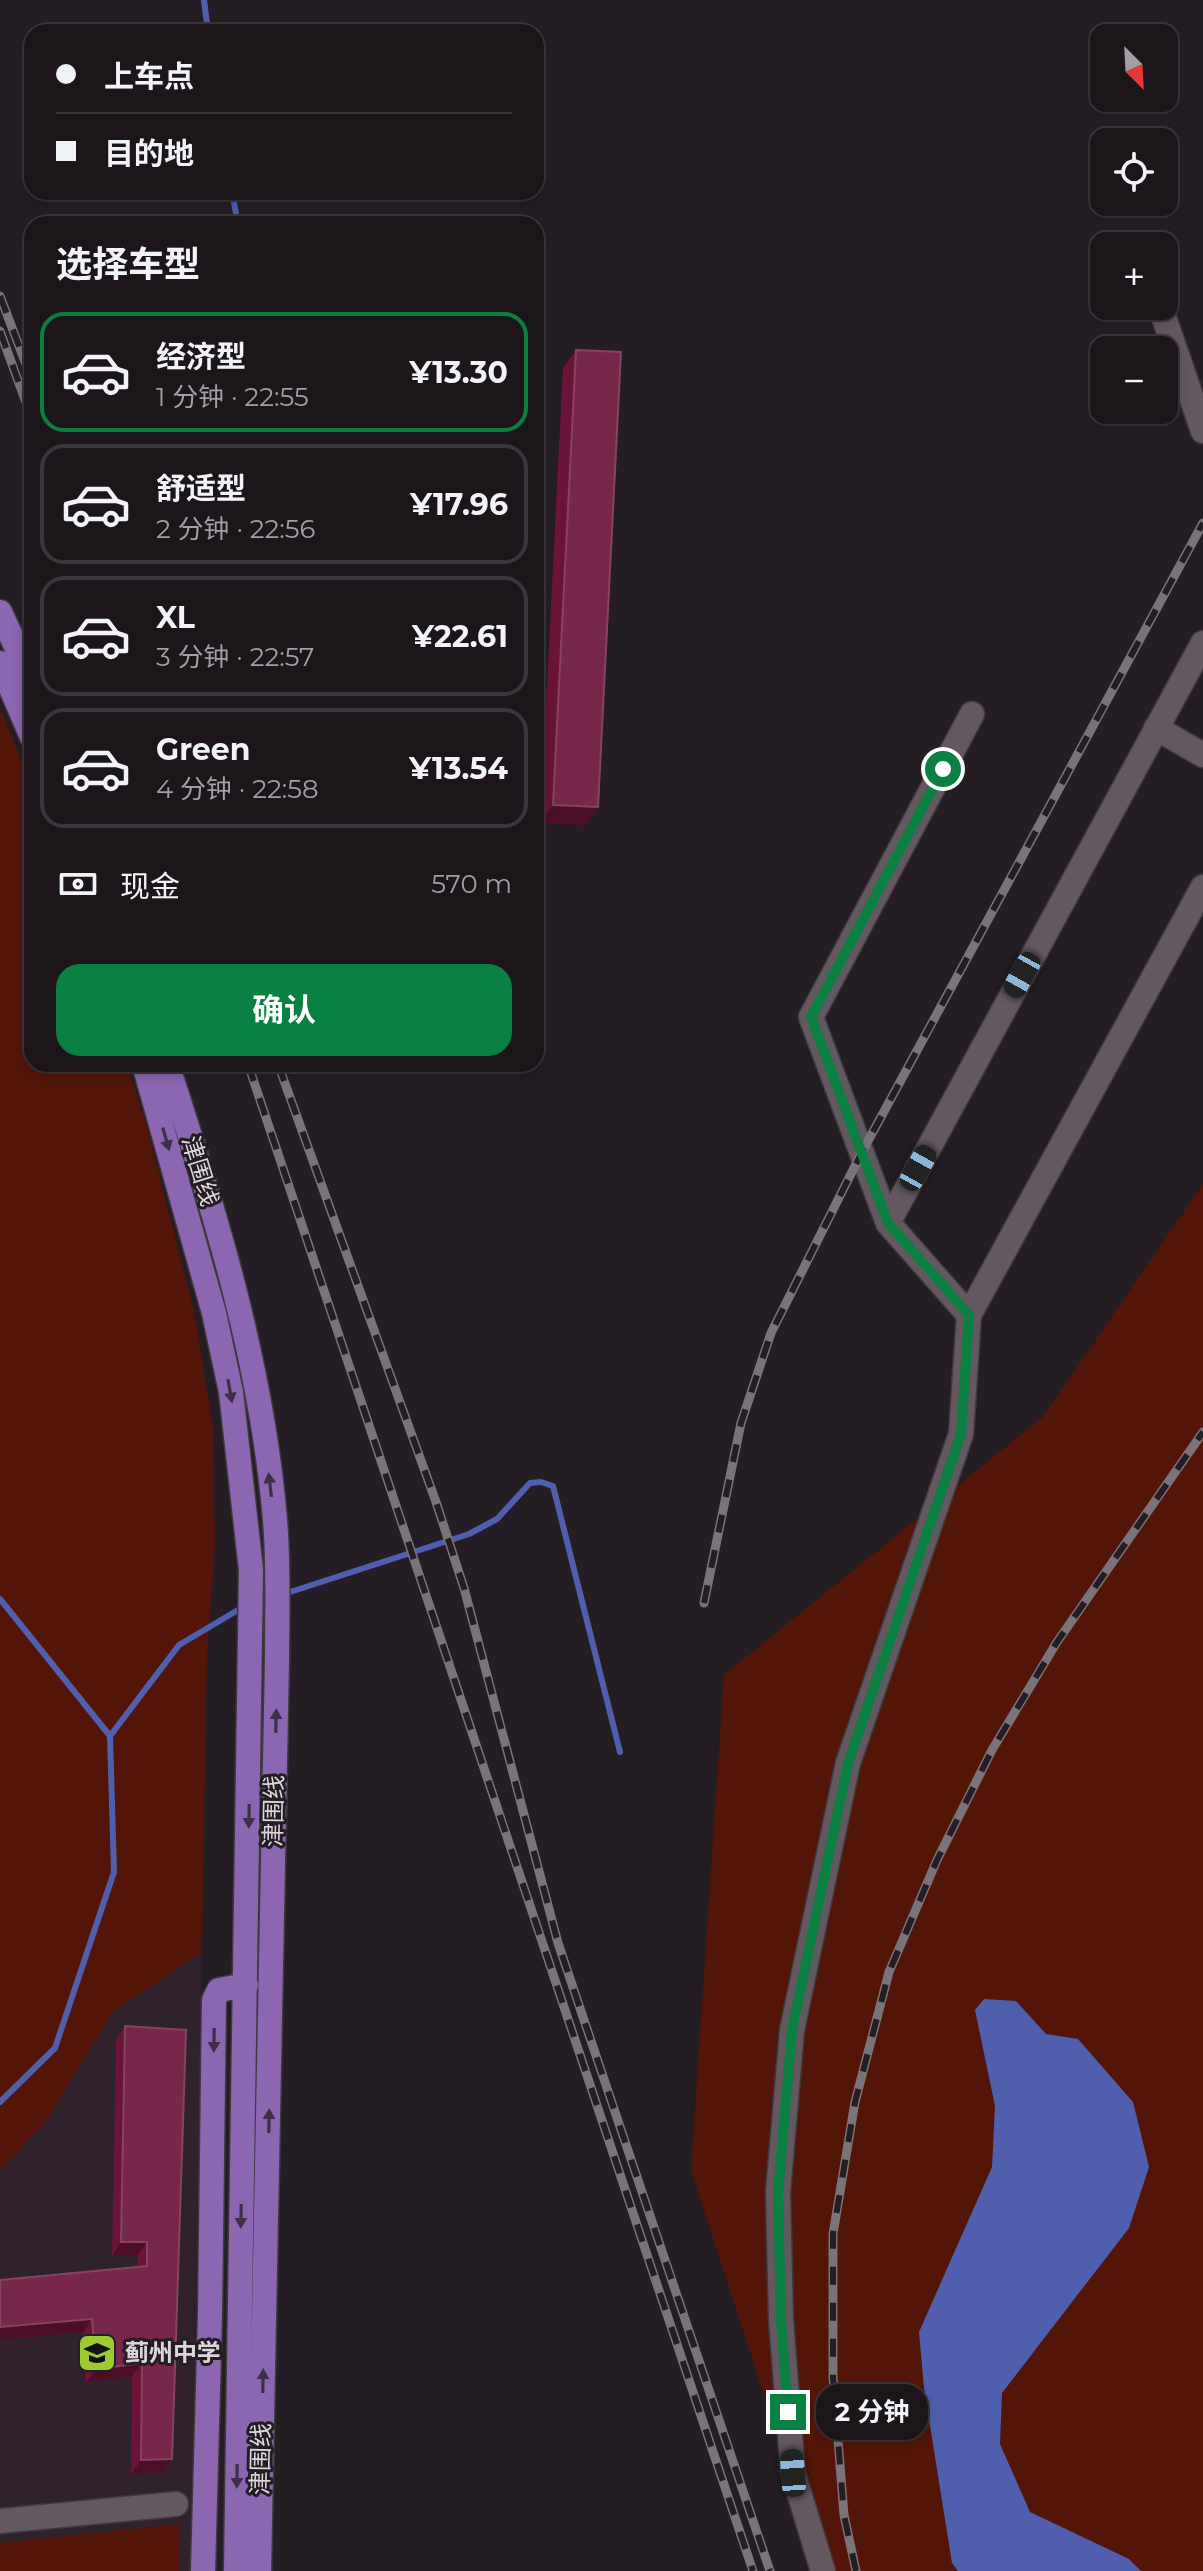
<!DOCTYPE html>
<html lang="zh">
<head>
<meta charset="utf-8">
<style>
	body { margin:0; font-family:Montserrat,"Noto Sans SC",sans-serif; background:#292328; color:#f1f3f6; height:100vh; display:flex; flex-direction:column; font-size:30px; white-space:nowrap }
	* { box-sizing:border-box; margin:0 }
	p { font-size:26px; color:#a09fa3 }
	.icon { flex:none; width:44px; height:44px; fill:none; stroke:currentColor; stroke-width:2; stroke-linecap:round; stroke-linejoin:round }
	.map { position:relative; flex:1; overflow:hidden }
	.panel { position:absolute; left:24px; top:216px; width:520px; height:856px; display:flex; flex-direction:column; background:#1c161b; border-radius:24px; box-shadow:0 4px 12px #0003,0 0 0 2px #3a353a }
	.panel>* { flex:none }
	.guide { position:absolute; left:24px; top:24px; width:520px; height:176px; border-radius:24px; box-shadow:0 4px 12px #0003,0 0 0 2px #3a353a; display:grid; align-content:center; height:176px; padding:0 32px; background:#1c161b }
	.needle { width:52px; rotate:156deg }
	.buttons { position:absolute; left:1090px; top:24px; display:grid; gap:16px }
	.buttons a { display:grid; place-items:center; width:88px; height:88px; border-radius:16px; background:#1c161b; box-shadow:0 4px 12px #0003,0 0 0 2px #3a353a; font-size:40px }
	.end { position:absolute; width:36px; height:36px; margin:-18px; border:10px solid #0b8043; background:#fff; box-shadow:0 0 0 4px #fff }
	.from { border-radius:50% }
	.bubble { position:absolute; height:56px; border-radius:24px; background:#1c161b; box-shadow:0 4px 12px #0003,0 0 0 2px #3a353a; font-size:26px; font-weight:700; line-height:56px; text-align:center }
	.car { position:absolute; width:24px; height:48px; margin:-24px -12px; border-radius:10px; box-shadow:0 0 6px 2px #0007; background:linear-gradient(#222 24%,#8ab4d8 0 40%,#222 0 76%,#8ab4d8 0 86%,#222 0) }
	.guide b { display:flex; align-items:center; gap:28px; height:76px; font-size:30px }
	.guide b+b { border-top:2px solid #3a353a }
	.guide i { width:20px; height:20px; background:#f1f3f6 }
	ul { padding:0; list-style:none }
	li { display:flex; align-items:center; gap:24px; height:120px; margin:0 16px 12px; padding:0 16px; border:4px solid #3a353a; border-radius:24px }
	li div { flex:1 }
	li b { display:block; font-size:30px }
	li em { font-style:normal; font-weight:700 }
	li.active { border-color:#0b8043 }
	li>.icon { width:72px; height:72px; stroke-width:1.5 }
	h2 { padding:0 32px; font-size:36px; line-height:96px }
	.pay { display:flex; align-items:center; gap:20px; height:88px; padding:0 32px; font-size:30px }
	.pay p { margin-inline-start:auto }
	.button { display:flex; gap:16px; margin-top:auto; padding:16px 32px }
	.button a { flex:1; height:92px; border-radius:24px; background:#0b8043; color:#fff; font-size:32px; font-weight:700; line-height:92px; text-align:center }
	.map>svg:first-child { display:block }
	.built { fill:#30222d }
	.green { fill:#531507 }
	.water { fill:#4f5fae }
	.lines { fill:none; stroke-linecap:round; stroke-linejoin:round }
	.stream { stroke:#4f5fae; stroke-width:6 }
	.minor-casing { stroke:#3f393e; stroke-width:27 }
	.major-casing { stroke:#3f393e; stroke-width:27 }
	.minor { stroke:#635860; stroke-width:24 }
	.major { stroke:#8c66b1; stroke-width:24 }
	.rail-casing { stroke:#7a7379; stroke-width:9 }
	.rail { stroke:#251d24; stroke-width:6; stroke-dasharray:18; stroke-linecap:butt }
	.wall { fill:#6b1338 }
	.shaded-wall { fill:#4a0e29 }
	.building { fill:#77284a; stroke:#874360; stroke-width:2 }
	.oneway { fill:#3f2f47 }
	.route { stroke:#0b8043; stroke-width:10 }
	.labels { text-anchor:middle; stroke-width:6; stroke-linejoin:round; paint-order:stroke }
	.street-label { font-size:24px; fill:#dcd6db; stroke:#251d24 }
	.poi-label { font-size:24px; font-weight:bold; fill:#dcd6db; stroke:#251d24; text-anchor:start }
</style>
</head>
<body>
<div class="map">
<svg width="1203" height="2571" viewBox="0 0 1203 2571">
	<rect width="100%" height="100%" fill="#251d24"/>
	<path class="built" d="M 202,1952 L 191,2571 L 0,2571 L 0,2171 L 46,2121 L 113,2012 Z"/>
	<path class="green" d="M 0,708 L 32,786 L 32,1064 L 127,1064 L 146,1124 L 194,1311 L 213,1427 L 215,1548 L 207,1655 L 202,1952 L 113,2012 L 46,2121 L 0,2171 Z
		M 1203,1184 L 1203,2571 L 821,2571 L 691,2170 L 724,1675 L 1043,1417 Z
		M 180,2524 L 180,2571 L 0,2571 L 0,2543 Z"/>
	<path class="water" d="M 984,1999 L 1016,2001 L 1046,2034 L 1078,2039 L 1133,2102 L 1149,2167 L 1129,2228 L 1002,2393 L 1000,2444 L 1030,2512 L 1129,2559 L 1141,2571 L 958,2571 L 952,2563 L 924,2388 L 919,2332 L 992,2167 L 995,2106 L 975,2010 Z"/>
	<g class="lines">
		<path class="stream" d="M 204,0 L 208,32
			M 232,192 L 238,224
			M 284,1594 L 469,1534 L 497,1519 L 530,1483 L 541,1482 L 553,1486 L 620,1752
			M 0,1599 L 110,1736 L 114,1872 L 55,2048 L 0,2102
			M 110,1736 L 179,1645 L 243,1607"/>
		<g class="minor-casing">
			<path id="minor" d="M 1160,306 L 1203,431
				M 1156,728 L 1203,755
				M 888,1223 L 1203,643
				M 969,1315 L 888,1223 L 811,1017 L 972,714
				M 0,2521 L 176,2504
				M 823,2571 L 793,2473 L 781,2320 L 778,2192 L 792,2030 L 848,1763 L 961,1434 L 969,1315 L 1203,887"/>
		</g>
		<g class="major-casing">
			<path id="major" d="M 0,612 L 32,681
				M 0,663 L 32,737
				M 144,1064 L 214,1313 L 231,1392 L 251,1570 L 236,2571
				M 167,1064 C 215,1212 262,1364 275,1520 C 279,1566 277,1613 277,1660 L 259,2571
				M 203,2571 L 210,2314 L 214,2000 L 219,1990 L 246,1985"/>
		</g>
		<use href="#minor" class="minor"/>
		<use href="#major" class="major"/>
		<g class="rail-casing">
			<path id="rail" d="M 0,296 L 32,380
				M 0,331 L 32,419
				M 248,1064 L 753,2571
				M 278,1064 L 436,1502 L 464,1588 L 558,1943 L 770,2571
				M 704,1603 L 741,1423 L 771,1333 L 862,1152 L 1203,523
				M 856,2571 L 844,2515 L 833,2377 L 833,2234 L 855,2102 L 889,1972 L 937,1860 L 992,1750 L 1057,1642 L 1203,1432"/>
		</g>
		<use href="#rail" class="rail"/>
	</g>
	<path class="wall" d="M 576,350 L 586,825 L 540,823 L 563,368 Z
		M 125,2026 L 172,2459 L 162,2473 L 131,2474 L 132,2376 L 86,2383 L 83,2333 L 0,2339 L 0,2280 L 137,2267 L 138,2255 L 112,2256 L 116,2040 Z"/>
	<path class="shaded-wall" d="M 553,805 L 598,807 L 586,825 L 540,823 Z
		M 121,2242 L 147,2242 L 138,2255 L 112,2256 Z
		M 92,2319 L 83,2333 L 0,2339 L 0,2327 Z
		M 142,2363 L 132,2376 L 86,2383 L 96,2369 Z
		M 172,2459 L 162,2473 L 131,2474 L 141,2460 Z"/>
	<path class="building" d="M 576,350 L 621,352 L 598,807 L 553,805 Z
		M 125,2026 L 186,2030 L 172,2459 L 141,2460 L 142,2363 L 96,2369 L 92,2319 L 0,2327 L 0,2280 L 147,2266 L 147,2242 L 121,2242 Z"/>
	<defs><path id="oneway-solid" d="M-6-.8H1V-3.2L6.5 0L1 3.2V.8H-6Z" transform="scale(2)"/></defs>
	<g class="oneway">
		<use href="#oneway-solid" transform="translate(166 1139) rotate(74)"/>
		<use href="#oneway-solid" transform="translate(230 1391) rotate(80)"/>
		<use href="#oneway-solid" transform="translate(270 1485) rotate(-97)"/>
		<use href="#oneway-solid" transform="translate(276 1721) rotate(-89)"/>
		<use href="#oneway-solid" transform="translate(249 1816) rotate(91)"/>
		<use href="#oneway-solid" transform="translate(214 2040) rotate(91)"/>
		<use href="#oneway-solid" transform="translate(269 2121) rotate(-89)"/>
		<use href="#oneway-solid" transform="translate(241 2216) rotate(91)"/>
		<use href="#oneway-solid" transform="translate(263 2381) rotate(-89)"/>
		<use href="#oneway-solid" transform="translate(237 2476) rotate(91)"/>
	</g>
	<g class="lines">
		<path class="route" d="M 788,2412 L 781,2320 L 778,2192 L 792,2030 L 848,1763 L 961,1434 L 969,1315 L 888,1223 L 811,1017 L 943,769"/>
	</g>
	<defs>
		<g id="school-square" transform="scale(2)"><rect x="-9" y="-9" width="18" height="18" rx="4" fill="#9dca30" stroke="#251d24"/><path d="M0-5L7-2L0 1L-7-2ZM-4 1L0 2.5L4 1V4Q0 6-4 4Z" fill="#111"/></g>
	</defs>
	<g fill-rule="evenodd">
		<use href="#school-square" x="97" y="2353"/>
	</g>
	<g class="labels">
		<g class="street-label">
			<text transform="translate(200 1171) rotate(73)" y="8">津围线</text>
			<text transform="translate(274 1811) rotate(-89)" y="8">津围线</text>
			<text transform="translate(261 2459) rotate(-89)" y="8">津围线</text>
		</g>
		<g class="poi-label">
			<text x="125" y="2361">蓟州中学</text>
		</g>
	</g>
</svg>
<div class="buttons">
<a><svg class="needle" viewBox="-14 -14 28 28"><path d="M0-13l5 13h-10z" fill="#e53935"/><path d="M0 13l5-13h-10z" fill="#a09fa3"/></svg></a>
<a><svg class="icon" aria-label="locate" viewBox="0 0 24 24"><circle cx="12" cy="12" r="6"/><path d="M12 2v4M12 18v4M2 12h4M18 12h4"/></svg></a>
<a>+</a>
<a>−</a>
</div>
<i class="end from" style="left:943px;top:769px"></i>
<i class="end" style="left:788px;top:2412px"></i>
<div class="bubble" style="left:816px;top:2384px;width:112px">2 分钟</div>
<i class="car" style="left:1022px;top:975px;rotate:209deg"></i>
<i class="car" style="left:918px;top:1168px;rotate:29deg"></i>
<i class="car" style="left:793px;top:2473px;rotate:356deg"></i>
<div class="guide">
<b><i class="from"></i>上车点</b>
<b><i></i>目的地</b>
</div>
<section class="panel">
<h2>选择车型</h2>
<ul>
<li class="active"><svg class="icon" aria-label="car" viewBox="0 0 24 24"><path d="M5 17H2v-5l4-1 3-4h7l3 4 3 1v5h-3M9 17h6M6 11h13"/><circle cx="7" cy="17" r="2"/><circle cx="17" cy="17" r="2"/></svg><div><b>经济型</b><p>1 分钟 · 22:55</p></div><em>¥13.30</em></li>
<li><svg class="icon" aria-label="car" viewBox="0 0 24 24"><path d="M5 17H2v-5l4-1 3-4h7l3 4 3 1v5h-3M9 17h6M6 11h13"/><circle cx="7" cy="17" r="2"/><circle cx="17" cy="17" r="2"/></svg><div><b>舒适型</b><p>2 分钟 · 22:56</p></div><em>¥17.96</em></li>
<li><svg class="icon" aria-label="car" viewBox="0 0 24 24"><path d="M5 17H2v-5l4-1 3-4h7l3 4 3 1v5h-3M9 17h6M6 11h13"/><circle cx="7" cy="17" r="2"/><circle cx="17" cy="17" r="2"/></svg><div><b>XL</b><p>3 分钟 · 22:57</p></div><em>¥22.61</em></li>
<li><svg class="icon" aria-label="car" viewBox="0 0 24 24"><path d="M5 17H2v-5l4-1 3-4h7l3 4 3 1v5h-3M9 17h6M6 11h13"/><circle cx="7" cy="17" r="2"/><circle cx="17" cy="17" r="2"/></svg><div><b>Green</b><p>4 分钟 · 22:58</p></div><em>¥13.54</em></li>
</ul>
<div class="pay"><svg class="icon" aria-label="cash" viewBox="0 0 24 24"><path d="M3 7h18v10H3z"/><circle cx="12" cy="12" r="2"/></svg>现金<p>570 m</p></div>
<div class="button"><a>确认</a></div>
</section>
</div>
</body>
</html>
